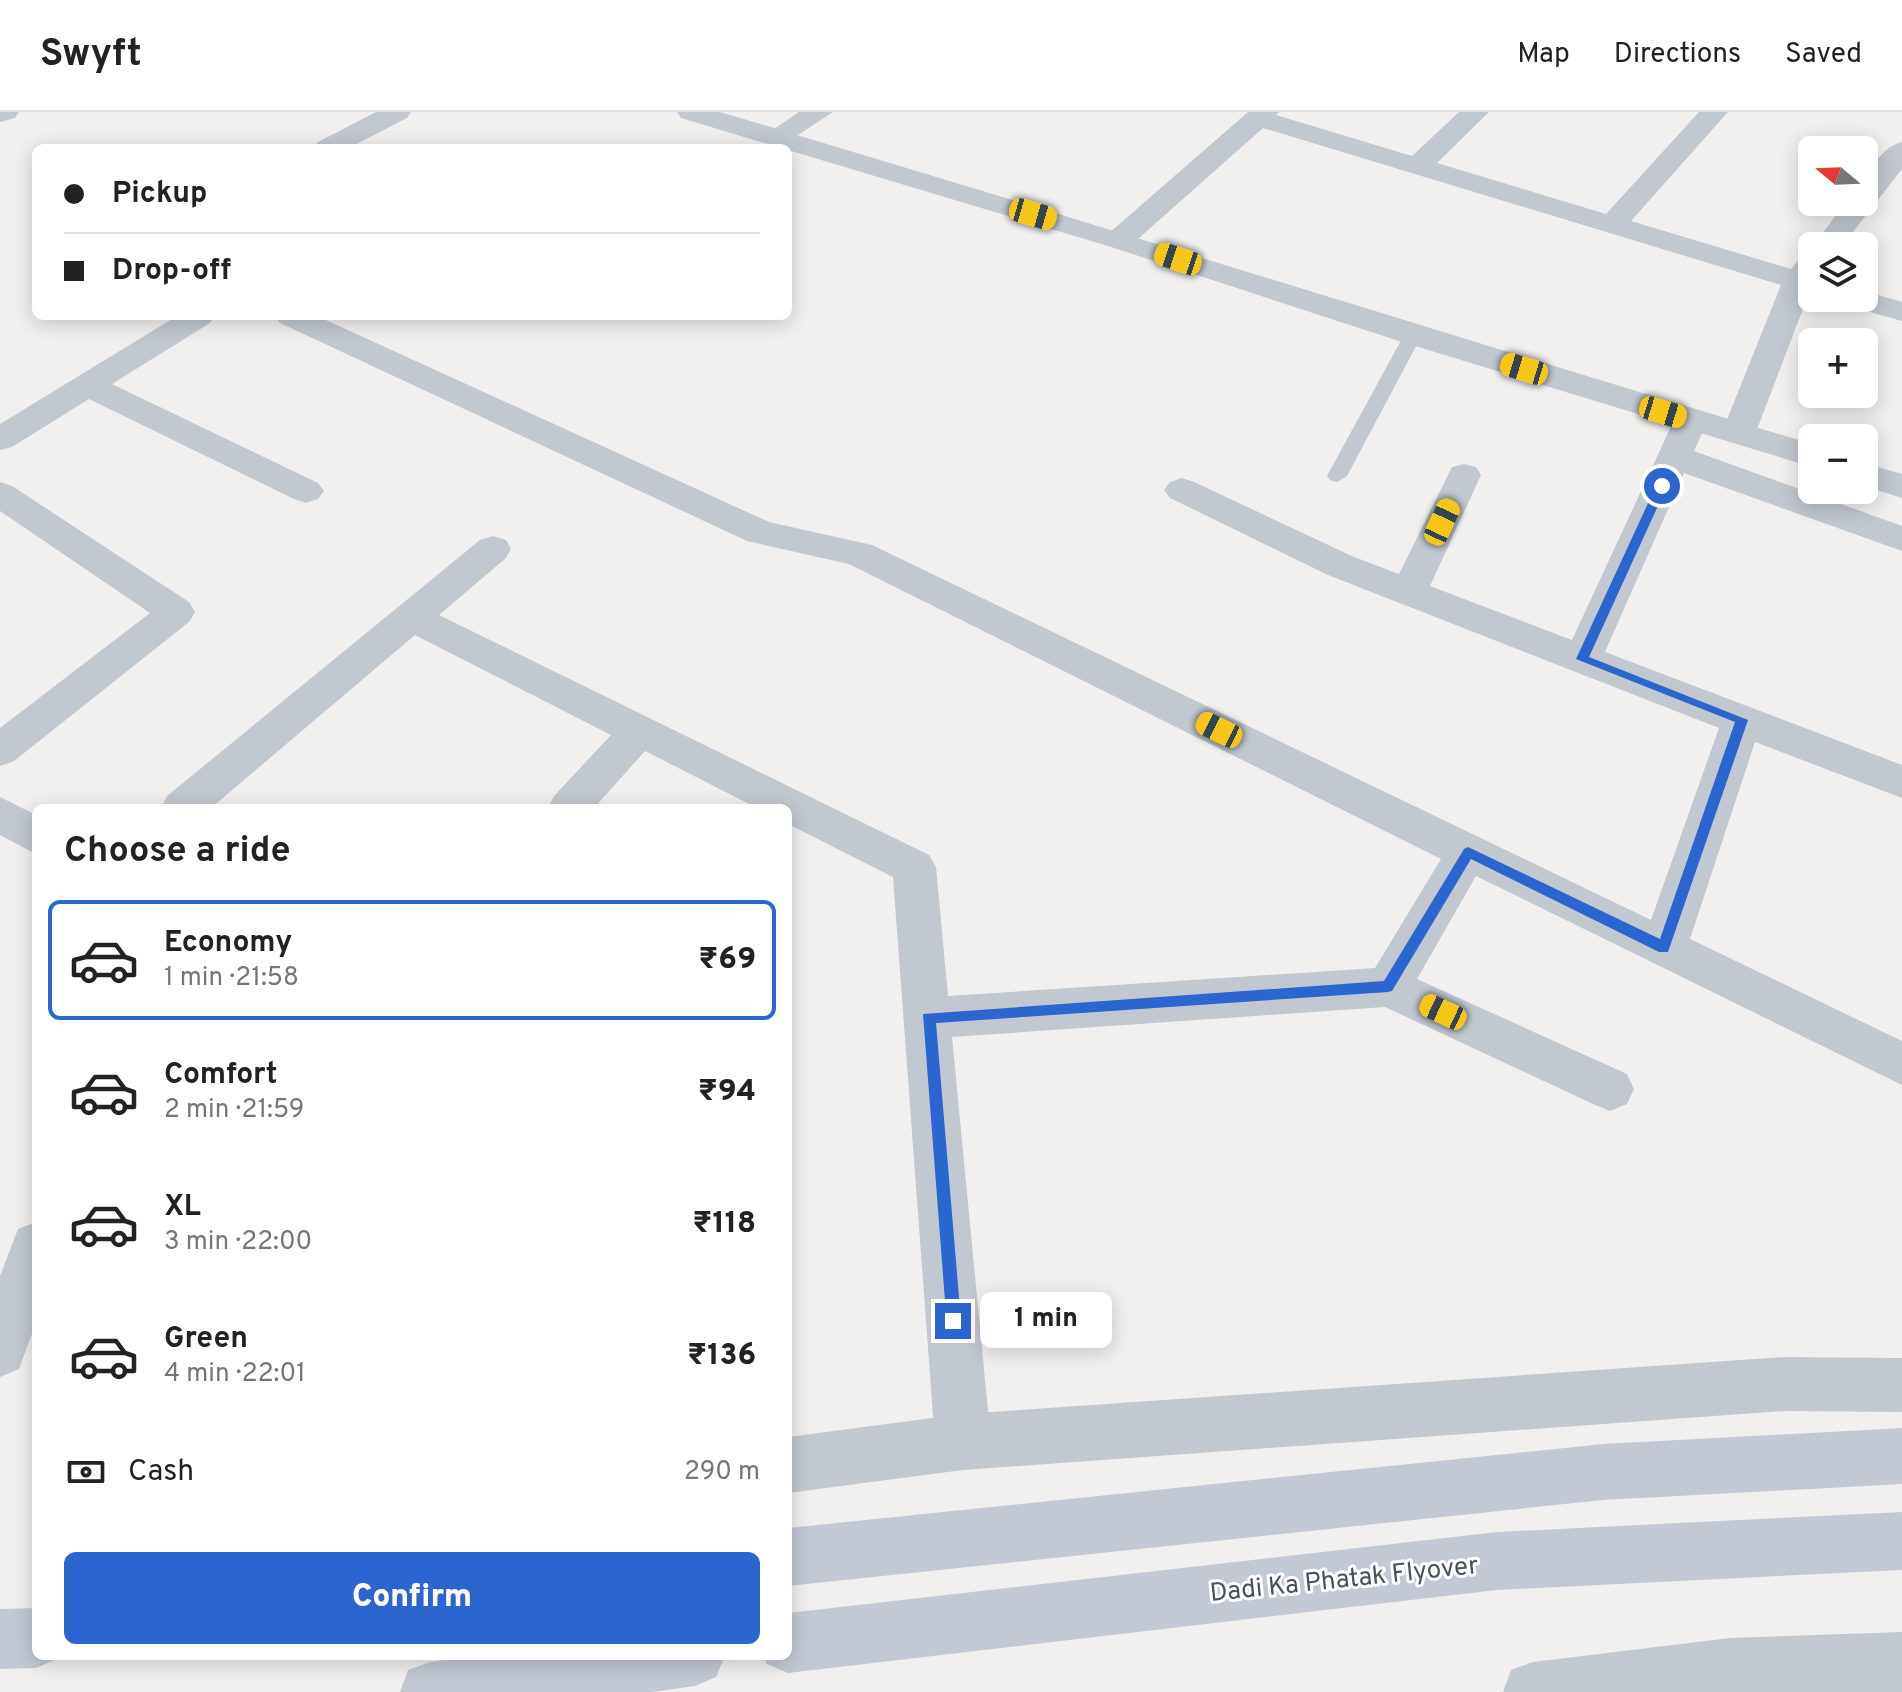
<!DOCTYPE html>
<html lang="en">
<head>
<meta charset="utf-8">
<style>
	body { margin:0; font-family:Overpass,sans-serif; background:#f6f6f6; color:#222; height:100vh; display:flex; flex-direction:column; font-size:30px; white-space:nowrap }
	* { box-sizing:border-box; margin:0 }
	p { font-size:26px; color:#767676 }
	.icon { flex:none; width:44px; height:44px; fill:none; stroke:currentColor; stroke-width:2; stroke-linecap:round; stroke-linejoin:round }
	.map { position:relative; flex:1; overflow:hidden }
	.panel { position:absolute; left:32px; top:692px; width:760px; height:856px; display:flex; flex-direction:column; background:#fff; border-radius:12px; box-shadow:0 4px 20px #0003 }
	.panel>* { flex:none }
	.hud { position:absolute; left:32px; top:32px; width:760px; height:176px; border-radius:12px; box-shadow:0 4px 20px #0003; display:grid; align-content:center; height:176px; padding:0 32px; background:#fff }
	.needle { width:52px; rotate:289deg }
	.controls { position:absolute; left:1798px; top:24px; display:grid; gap:16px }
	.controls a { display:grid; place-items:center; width:80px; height:80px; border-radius:12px; background:#fff; box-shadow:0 4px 20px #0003; font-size:40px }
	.end { position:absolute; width:36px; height:36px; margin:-18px; border:10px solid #2b65d0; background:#fff; box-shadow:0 0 0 4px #fff }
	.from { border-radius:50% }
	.bubble { position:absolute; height:56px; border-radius:12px; background:#fff; box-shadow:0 4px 20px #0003; font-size:26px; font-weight:800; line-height:56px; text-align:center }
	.car { position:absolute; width:24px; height:48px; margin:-24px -12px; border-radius:10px; box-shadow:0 0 6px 2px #0007; background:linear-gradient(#f5c518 24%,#345 0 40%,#f5c518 0 76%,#345 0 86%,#f5c518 0) }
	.hud b { display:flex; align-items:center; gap:28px; height:76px; font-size:30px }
	.hud b+b { border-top:2px solid #e0e0e0 }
	.hud i { width:20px; height:20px; background:#222 }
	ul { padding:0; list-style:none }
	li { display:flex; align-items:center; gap:24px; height:120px; margin:0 16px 12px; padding:0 16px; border:4px solid transparent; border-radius:12px }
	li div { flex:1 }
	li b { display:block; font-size:30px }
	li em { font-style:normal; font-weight:800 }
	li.selected { border-color:#2b65d0 }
	li>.icon { width:72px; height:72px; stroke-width:1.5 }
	h2 { padding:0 32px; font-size:36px; line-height:96px }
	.pay { display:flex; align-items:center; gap:20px; height:88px; padding:0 32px; font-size:30px }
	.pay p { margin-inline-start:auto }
	.cta { display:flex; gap:16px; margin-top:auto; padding:16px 32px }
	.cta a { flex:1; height:92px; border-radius:12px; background:#2b65d0; color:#fff; font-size:32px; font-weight:800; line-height:92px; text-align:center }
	header { display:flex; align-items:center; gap:48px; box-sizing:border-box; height:112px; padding:0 40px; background:#fff; border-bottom:2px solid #e0e0e0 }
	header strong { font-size:38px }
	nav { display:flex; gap:44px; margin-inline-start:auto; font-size:28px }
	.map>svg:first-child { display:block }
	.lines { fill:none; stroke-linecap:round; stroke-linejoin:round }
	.service { fill:#c1c8d0; fill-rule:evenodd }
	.minor { fill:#c1c8d0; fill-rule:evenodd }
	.tertiary { fill:#c1c8d0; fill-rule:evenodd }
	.secondary { fill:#c2c9d4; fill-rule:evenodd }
	.route { fill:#2b65d0 }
	.labels { text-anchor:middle; stroke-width:6; stroke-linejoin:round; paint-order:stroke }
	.near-street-label { font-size:26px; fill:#49515b; stroke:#fff }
</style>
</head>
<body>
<header>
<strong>Swyft</strong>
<nav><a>Map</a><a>Directions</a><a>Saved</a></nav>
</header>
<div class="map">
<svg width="1902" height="1580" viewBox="0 0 1902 1580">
	<rect width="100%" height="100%" fill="#f2f0ef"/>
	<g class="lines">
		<path class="service" d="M 1413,218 L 1422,223 L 1347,364 L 1337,370 L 1330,368 L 1327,364 L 1404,223 Z"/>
		<path class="minor" d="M 0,0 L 19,0 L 15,6 L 0,10 Z
			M 376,0 L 411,0 L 407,6 L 349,36 L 314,36 L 318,30 Z
			M 799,0 L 833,0 L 786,31 L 766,31 L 762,25 Z
			M 1248,0 L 1279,0 L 1276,3 L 1412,44 L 1459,0 L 1489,0 L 1437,51 L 1606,102 L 1699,0 L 1728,0 L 1631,109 L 1791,157 L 1801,145 L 1812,142 L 1812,182 L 1809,181 L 1756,320 L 1751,328 L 1739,331 L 1727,328 L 1722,320 L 1781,173 L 1263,16 L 1130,134 L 1108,134 L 1104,128 L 1108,122 Z
			M 1902,30 L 1902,57 L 1842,134 L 1812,135 L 1846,90 L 1864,90 C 1864,67 1877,36 1902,30 Z
			M 1864,179 L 1902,190 L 1902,209 L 1845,193 L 1840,186 L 1864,186 Z
			M 177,204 L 215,204 L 210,211 L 112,272 L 318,371 L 324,379 L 318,387 L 306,391 L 294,387 L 89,287 L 12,335 L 0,338 L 0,312 Z
			M 275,204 L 317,204 L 769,410 L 872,433 L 1651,808 L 1719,616 L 1328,463 L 1170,386 L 1164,378 L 1170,370 L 1182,366 L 1194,370 L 1354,445 L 1399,462 L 1452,355 L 1464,352 L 1476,355 L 1481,363 L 1430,474 L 1572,528 L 1674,308 L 1679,300 L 1691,297 L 1703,300 L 1708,308 L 1694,339 L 1902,414 L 1902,439 L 1684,361 L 1605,540 L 1902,653 L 1902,686 L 1755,630 L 1690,827 L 1902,929 L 1902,973 L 1476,764 L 1417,867 L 1627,962 L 1634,977 L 1627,992 L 1610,999 L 1593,992 L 1385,895 L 952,925 L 991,1330 L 983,1350 L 963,1358 L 943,1350 L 935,1330 L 893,765 L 788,712 L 788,696 L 757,696 L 645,639 L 594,696 L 548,696 L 554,684 L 611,623 L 415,523 L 211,696 L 161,696 L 167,684 L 480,428 L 493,424 L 506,428 L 511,437 L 506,446 L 439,503 L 929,743 L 936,755 L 948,884 L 1375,856 L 1441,747 L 849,452 L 747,429 L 280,211 Z
			M 0,370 L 12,374 L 189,490 L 195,500 L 189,510 L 14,649 L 0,654 L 0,616 L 150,501 L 0,399 Z
			M 0,685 L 36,703 L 36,742 L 0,723 Z
			M 36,1110 L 36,1211 L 19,1257 L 0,1265 L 0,1164 L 18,1117 Z"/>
		<path class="tertiary" d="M 677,0 L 720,0 C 1085,108 1447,223 1812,332 L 1812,355 L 1402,230 L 1108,134 L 681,6 Z
			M 1864,351 L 1902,362 L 1902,386 L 1864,374 Z
			M 1785,1245 L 1902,1246 L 1902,1300 L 1785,1299 L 963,1358 L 788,1381 L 788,1325 L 963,1302 Z
			M 1902,1520 L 1902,1580 L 1503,1580 L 1511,1558 L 1533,1550 L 1730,1526 Z"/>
		<path class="secondary" d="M 1902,1316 L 1902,1372 L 1603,1388 L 788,1474 L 788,1416 L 1603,1332 Z
			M 1902,1400 L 1902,1458 L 1497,1478 L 788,1561 L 767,1552 L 763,1544 L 788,1544 L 788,1501 L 1497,1420 Z
			M 36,1496 L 36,1544 L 58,1544 L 57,1547 L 36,1556 L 0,1557 L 0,1497 Z
			M 471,1544 L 725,1544 L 716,1565 L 695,1574 L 652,1580 L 400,1580 L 408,1558 L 430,1550 Z"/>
	</g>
	<path class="route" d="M 1662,371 L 1667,374 L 1589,545 L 1748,608 L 1668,840 L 1659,840 L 1471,747 L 1392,879 L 1388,880 L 936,911 L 961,1209 L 953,1217 L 947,1215 L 923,902 L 1384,869 L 1464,737 L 1468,735 L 1660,827 L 1735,610 L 1576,547 L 1656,374 Z"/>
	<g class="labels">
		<g class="near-street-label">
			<text transform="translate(1344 1466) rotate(-6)" y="9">Dadi Ka Phatak Flyover</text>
		</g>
	</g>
</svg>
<div class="controls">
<a><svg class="needle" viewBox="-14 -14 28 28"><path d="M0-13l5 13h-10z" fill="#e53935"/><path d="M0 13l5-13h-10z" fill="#767676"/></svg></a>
<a><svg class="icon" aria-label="layers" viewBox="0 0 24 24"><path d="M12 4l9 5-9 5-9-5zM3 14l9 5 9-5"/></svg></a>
<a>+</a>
<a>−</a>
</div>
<i class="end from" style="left:1662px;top:374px"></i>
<i class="end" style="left:953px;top:1209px"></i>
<div class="bubble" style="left:980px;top:1180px;width:132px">1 min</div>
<i class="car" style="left:1033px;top:102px;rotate:106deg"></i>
<i class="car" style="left:1178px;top:147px;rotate:288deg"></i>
<i class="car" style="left:1524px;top:257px;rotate:287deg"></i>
<i class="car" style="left:1663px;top:300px;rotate:107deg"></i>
<i class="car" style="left:1442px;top:410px;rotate:25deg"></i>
<i class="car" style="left:1219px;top:618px;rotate:296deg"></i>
<i class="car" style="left:1443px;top:900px;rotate:295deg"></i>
<div class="hud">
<b><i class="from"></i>Pickup</b>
<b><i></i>Drop-off</b>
</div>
<section class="panel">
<h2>Choose a ride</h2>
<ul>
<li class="selected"><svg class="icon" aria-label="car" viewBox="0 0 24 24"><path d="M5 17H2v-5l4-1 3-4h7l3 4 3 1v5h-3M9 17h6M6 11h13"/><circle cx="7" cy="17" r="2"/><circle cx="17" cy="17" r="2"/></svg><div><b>Economy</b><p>1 min · 21:58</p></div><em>₹69</em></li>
<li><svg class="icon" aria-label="car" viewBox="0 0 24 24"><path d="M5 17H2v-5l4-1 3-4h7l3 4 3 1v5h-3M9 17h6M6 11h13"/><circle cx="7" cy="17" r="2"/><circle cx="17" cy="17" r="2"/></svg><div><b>Comfort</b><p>2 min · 21:59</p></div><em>₹94</em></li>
<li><svg class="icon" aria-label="car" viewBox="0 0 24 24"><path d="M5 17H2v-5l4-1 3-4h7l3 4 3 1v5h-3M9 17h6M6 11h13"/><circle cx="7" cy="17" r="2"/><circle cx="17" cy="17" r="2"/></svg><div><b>XL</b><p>3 min · 22:00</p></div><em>₹118</em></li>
<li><svg class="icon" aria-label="car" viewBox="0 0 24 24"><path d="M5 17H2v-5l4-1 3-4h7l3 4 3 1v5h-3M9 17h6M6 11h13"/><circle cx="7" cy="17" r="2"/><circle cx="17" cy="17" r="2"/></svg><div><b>Green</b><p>4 min · 22:01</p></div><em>₹136</em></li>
</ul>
<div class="pay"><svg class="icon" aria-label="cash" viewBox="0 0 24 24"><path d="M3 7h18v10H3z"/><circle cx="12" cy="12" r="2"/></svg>Cash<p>290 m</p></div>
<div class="cta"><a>Confirm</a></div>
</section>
</div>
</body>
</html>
